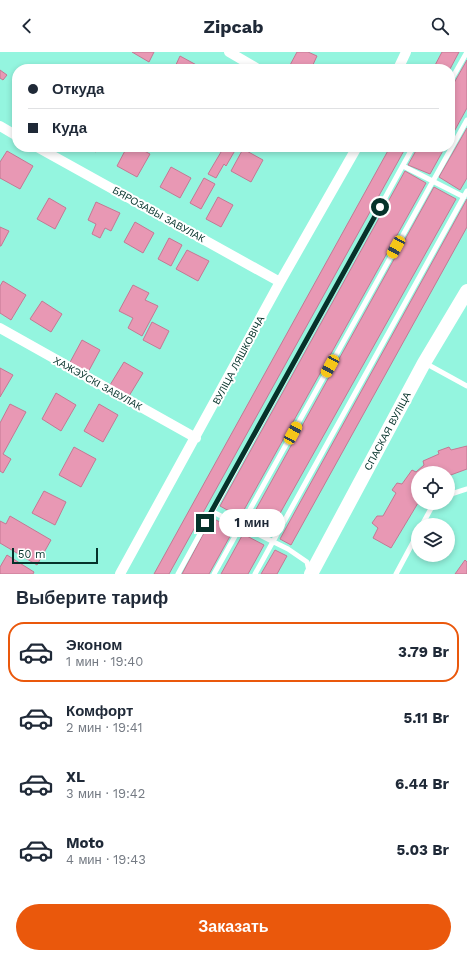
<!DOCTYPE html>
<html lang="ru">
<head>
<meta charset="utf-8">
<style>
	body { margin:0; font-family:"Work Sans",sans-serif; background:#f6f6f7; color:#1f2937; height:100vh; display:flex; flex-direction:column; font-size:15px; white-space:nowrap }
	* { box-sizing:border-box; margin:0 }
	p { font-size:13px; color:#747a83 }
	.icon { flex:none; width:22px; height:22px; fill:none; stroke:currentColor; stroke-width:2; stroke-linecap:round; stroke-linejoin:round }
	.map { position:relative; height:522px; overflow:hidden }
	.side { display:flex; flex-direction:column; background:#fff; flex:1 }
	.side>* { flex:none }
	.banner { position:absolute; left:12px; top:12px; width:443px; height:88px; border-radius:16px; box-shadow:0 2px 6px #0003; display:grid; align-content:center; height:88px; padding:0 16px; background:#fff }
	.fabs { position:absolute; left:411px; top:414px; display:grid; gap:8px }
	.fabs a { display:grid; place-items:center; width:44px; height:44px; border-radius:50%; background:#fff; box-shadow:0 2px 6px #0003; font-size:20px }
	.scale { position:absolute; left:12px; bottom:10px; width:86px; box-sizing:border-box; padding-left:4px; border:2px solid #05322a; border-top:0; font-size:11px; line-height:14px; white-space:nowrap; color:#05322a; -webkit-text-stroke:3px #fff; paint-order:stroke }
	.end { position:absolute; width:18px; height:18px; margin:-9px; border:5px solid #05322a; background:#fff; box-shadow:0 0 0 2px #fff }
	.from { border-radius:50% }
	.bubble { position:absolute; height:28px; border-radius:14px; background:#fff; box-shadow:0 2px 6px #0003; font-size:13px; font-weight:700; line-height:28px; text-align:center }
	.car { position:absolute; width:12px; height:24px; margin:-12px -6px; border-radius:5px; box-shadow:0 0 3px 1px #0007; background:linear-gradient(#f5c518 24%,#345 0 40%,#f5c518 0 76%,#345 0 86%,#f5c518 0) }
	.banner b { display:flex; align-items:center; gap:14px; height:38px; font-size:15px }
	.banner b+b { border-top:1px solid #e0e1e3 }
	.banner i { width:10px; height:10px; background:#1f2937 }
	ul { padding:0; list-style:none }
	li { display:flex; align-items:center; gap:12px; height:60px; margin:0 8px 6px; padding:0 8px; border:2px solid transparent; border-radius:16px }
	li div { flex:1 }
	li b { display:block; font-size:15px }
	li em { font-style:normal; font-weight:700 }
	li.on { border-color:#ea580c }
	li>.icon { width:36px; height:36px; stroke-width:1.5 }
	h2 { padding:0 16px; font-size:18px; line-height:48px }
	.button { display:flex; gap:8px; margin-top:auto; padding:8px 16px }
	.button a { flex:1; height:46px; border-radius:24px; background:#ea580c; color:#fff; font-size:16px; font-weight:700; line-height:46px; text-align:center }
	header { display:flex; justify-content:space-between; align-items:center; height:52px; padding:0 16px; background:#fff; font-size:18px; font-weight:700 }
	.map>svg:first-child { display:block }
	.building { fill:#e898b4; stroke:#c37893 }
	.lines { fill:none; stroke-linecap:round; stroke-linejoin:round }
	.lane { stroke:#fff; stroke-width:5 }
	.street { stroke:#fff; stroke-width:10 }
	.secondary { stroke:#fff; stroke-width:14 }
	.route { stroke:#05322a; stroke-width:5 }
	.labels { text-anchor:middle; stroke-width:4; stroke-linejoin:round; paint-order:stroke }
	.street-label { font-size:10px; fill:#05322a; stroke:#fff }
</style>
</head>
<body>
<header><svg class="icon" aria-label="back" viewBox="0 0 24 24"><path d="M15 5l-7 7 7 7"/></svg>Zipcab<svg class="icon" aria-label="search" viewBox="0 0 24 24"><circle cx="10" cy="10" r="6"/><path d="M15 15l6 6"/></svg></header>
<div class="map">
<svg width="467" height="522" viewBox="0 0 467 522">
	<rect width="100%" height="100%" fill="#94f5df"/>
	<path class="building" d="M 132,0 L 154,0 L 149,10 Z
		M 297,0 L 308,0 L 317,4 L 311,17 L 293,17 L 289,15 Z
		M 442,0 L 459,0 L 450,17 L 433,17 Z
		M 180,4 L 202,16 L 202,17 L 174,17 Z
		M 467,8 L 467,56 L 450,87 L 450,38 Z
		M 0,18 L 7,23 L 3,28 L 0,26 Z
		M 467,76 L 467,126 L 460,138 L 439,125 Z
		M 87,95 L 99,95 L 96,100 Z
		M 127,95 L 137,95 L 150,102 L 137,125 L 117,114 Z
		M 224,95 L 237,95 L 226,114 L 224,112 L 216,126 L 208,122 Z
		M 390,95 L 406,95 L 169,522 L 154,522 Z
		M 418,95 L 445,95 L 430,122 L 408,113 Z
		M 243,97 L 263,108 L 251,130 L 231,119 Z
		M 7,99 L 33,114 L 20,137 L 0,126 L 0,110 Z
		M 171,115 L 191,126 L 180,146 L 160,135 Z
		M 405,119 L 426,131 L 240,465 L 220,454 Z
		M 204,126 L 215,132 L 201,157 L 190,151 Z
		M 434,135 L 456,147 L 269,481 L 249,470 Z
		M 218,145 L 233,153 L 221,175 L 206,167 Z
		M 49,146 L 66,156 L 55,177 L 37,167 Z
		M 467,147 L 467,175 L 291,493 L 280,487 Z
		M 96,150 L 120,161 L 111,179 L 105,176 L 100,186 L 92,182 L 96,172 L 88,168 Z
		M 135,170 L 154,181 L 143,201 L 124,190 Z
		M 0,175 L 9,179 L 1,194 L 0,194 Z
		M 169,186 L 182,193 L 171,214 L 158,207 Z
		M 187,198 L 209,209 L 198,229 L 176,217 Z
		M 3,229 L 26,243 L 11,268 L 0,261 L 0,234 Z
		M 133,233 L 149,241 L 145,248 L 158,254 L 142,284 L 128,276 L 133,266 L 119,259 Z
		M 42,249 L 62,262 L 51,280 L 30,267 Z
		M 152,270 L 169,279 L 160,297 L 143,288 Z
		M 82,288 L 100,298 L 86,324 L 68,314 Z
		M 124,310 L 143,321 L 129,344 L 110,333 Z
		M 0,316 L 13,323 L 0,345 Z
		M 56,341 L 76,353 L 61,379 L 42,367 Z
		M 10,352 L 26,360 L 3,402 L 11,407 L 3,421 L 0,419 L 0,371 Z
		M 99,352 L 118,363 L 103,390 L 84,379 Z
		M 467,394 L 467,417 L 448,424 L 448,421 L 418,421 L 418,451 L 391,496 L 373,486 L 378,476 L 372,471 L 377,464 L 383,464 L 396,441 L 392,438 L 397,431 L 402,432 L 412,418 L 416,420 L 424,413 L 423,409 L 439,402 L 438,399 L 449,395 L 451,398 Z
		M 74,395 L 96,407 L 81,435 L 59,423 Z
		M 44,439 L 66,450 L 55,473 L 32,461 Z
		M 10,464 L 51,488 L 37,513 L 0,491 L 0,469 L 6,472 Z
		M 212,466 L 234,477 L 209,522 L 182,522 Z
		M 243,482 L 264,493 L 248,522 L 221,522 Z
		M 275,498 L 287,504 L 277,522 L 261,522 Z
		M 7,503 L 34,520 L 33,522 L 0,522 L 0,515 Z
		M 465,508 L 467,510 L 467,522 L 455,522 Z"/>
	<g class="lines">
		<path class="lane" d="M 450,30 L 467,0
			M 403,114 L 464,145
			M 425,311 L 467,334
			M 448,443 L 467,437
			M 211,459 L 288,497 L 307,510 L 309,519
			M 422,473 L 434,451
			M 178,522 L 413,95
			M 214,522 L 467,68
			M 255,522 L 467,139
			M 396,522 L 418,481"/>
		<path class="street" d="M 229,0 L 258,17
			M 398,17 L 406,0
			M 0,74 L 17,84
			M 37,95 L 280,230
			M 0,276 L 196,386
			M 120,522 L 280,230 L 357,95"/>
		<path class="secondary" d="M 311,522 L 424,311 L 467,239"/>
	</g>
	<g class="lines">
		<path class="route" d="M 205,471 L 380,155"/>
	</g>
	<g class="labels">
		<g class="street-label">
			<text transform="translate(159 162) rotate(29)" y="4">БЯРОЗАВЫ ЗАВУЛАК</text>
			<text transform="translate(238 308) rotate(-62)" y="4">ВУЛІЦА ЛЯШКОВІЧА</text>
			<text transform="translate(98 331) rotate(29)" y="4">ХАЖЭЎСКІ ЗАВУЛАК</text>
			<text transform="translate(387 379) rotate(-62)" y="4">СПАСКАЯ ВУЛІЦА</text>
		</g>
	</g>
</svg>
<div class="fabs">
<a><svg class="icon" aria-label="locate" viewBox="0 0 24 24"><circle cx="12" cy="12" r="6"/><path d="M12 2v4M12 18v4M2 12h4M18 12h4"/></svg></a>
<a><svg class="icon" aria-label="layers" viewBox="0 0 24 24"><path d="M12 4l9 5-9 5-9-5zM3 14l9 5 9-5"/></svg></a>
</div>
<div class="scale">50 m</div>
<i class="end from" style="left:380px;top:155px"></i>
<i class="end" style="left:205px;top:471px"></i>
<div class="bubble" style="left:219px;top:457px;width:66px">1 мин</div>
<i class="car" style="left:396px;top:195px;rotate:209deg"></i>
<i class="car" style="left:330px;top:314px;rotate:209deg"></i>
<i class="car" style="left:293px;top:381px;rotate:29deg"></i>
<div class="banner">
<b><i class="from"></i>Откуда</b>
<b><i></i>Куда</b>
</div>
</div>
<section class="side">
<h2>Выберите тариф</h2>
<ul>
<li class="on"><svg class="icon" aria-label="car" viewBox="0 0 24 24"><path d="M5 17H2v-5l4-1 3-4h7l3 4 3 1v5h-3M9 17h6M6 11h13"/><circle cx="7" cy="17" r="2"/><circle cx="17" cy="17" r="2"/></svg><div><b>Эконом</b><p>1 мин · 19:40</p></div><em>3.79 Br</em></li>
<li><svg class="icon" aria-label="car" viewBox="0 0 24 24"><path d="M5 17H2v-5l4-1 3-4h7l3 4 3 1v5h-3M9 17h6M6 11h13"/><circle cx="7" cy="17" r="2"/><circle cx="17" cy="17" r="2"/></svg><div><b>Комфорт</b><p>2 мин · 19:41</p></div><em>5.11 Br</em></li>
<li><svg class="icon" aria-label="car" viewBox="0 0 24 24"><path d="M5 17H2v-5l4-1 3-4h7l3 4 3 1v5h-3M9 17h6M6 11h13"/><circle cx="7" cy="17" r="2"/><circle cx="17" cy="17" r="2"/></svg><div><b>XL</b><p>3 мин · 19:42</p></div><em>6.44 Br</em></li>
<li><svg class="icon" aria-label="car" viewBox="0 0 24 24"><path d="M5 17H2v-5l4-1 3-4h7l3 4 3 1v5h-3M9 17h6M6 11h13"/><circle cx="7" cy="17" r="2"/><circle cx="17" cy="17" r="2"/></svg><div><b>Moto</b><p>4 мин · 19:43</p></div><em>5.03 Br</em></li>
</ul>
<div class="button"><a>Заказать</a></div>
</section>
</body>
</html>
